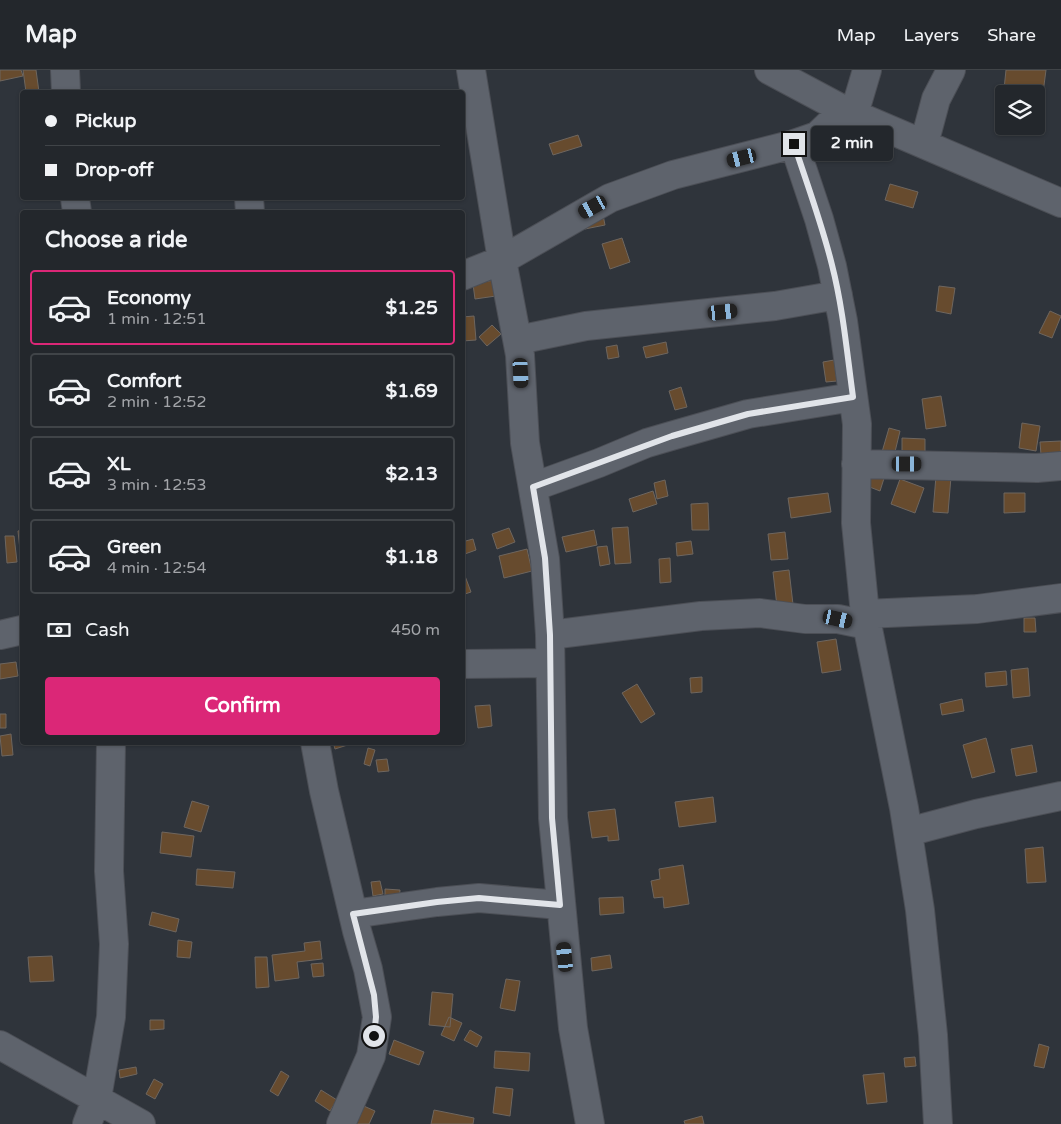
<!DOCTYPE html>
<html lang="en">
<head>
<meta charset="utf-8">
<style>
	body { margin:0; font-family:"Varela Round",sans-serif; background:#2b2f34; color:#f1f3f6; height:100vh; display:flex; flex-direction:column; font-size:19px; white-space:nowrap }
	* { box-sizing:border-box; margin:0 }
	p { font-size:16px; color:#a3a5a9 }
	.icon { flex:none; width:28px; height:28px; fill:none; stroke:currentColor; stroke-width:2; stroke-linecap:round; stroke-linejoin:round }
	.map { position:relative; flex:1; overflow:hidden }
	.details { position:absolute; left:20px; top:140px; width:445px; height:535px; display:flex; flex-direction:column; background:#23272c; border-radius:5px; box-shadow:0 1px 4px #0004,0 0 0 1px #404448 }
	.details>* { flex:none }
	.hud { position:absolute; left:20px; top:20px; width:445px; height:110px; border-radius:5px; box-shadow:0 1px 4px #0004,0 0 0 1px #404448; display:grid; align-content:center; height:110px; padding:0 25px; background:#23272c }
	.fabs { position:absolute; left:995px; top:15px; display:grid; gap:10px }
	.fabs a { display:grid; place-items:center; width:50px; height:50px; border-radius:5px; background:#23272c; box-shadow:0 1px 4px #0004,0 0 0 1px #404448; font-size:25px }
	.end { position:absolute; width:22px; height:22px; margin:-11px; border:6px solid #e1e4e9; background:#111; box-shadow:0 0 0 2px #111 }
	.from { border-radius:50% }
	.bubble { position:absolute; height:35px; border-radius:5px; background:#23272c; box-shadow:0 1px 4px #0004,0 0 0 1px #404448; font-size:16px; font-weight:700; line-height:35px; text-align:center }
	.car { position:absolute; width:15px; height:30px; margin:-15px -8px; border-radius:6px; box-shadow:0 0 4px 1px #0007; background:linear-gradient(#222 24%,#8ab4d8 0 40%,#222 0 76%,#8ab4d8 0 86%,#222 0) }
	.hud b { display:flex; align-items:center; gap:18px; height:48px; font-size:19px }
	.hud b+b { border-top:1px solid #404448 }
	.hud i { width:12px; height:12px; background:#f1f3f6 }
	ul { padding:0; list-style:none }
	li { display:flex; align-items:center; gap:15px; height:75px; margin:0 10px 8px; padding:0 15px; border:2px solid #404448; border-radius:5px }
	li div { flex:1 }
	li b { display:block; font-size:19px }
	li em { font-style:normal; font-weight:700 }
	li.current { border-color:#db2777 }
	li>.icon { width:45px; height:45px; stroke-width:1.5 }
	h2 { padding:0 25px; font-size:22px; line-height:60px }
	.pay { display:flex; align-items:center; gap:12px; height:55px; padding:0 25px; font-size:19px }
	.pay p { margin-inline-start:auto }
	.primary-button { display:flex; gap:10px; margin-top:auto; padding:10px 25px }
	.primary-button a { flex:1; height:58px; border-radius:5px; background:#db2777; color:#fff; font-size:20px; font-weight:700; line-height:58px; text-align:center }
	header { display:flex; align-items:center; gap:30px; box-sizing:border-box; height:70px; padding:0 25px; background:#23272c; border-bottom:1px solid #404448 }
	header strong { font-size:24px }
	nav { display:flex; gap:28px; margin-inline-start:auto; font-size:18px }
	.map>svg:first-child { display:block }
	.building { fill:#674b2e; stroke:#6e665f }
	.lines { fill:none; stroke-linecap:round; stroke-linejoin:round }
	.minor-casing { stroke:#4c4f56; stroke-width:30 }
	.minor { stroke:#5e636c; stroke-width:28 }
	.route { stroke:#e1e4e9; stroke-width:6 }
</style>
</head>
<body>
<header>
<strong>Map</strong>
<nav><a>Map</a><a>Layers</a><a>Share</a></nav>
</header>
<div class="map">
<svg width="1061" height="1054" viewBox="0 0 1061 1054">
	<rect width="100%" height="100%" fill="#2f343b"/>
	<path class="building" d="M 0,0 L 21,0 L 23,6 L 0,11 Z
		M 23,0 L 36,0 L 39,22 L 26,22 Z
		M 1006,0 L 1046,0 L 1043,23 L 1004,19 Z
		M 578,65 L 582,76 L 553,85 L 549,74 Z
		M 890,114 L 918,122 L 913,138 L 885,130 Z
		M 603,145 L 605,155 L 585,159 L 583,148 Z
		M 622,168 L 630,192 L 610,199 L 602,174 Z
		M 494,210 L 496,226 L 475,229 L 473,214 Z
		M 939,216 L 955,218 L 951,244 L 936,241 Z
		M 1050,241 L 1061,246 L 1052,268 L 1039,263 Z
		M 474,246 L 476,270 L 462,271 L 462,247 Z
		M 492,255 L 501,264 L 487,276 L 479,267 Z
		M 666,272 L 668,283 L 646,288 L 643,277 Z
		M 617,275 L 619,287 L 608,289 L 606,277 Z
		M 834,290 L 837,311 L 826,312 L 823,292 Z
		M 681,317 L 687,337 L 675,340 L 669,321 Z
		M 941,326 L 946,356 L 926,359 L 922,329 Z
		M 1022,353 L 1040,356 L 1036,381 L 1019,378 Z
		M 889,358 L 900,361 L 894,386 L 882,382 Z
		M 902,368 L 925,369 L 925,384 L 902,383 Z
		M 1061,371 L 1061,383 L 1041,385 L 1040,372 Z
		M 868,396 L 886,402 L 880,421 L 862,414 Z
		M 936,406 L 951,407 L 948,443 L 933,442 Z
		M 900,409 L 924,418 L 915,443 L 891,434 Z
		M 665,410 L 668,426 L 657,429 L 654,413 Z
		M 653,421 L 657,434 L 633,442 L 629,429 Z
		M 828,423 L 831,442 L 791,448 L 788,428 Z
		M 1004,423 L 1025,423 L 1025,442 L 1004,443 Z
		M 708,433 L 709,460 L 692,460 L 691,434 Z
		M 628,457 L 631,493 L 615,494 L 612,458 Z
		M 509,458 L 515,472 L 497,479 L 492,464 Z
		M 22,460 L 22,480 L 20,480 L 18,461 Z
		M 594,460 L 597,475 L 566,482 L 562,467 Z
		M 785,462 L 788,489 L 771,490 L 768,464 Z
		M 5,466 L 14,466 L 17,492 L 7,493 Z
		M 473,469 L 476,480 L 462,485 L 462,472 Z
		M 691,471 L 693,484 L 677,486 L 676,473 Z
		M 607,476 L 610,494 L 600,496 L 597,477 Z
		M 527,479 L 532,501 L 504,508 L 499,486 Z
		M 670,488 L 671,512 L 660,513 L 659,489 Z
		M 462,498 L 471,522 L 462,525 Z
		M 789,500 L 794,543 L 778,545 L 773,502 Z
		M 1024,548 L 1035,548 L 1036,562 L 1024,562 Z
		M 836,569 L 841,600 L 822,603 L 817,572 Z
		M 16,592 L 18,606 L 0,609 L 0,594 Z
		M 1028,598 L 1030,626 L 1013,628 L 1011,600 Z
		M 1006,601 L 1007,615 L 986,617 L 985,603 Z
		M 702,607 L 702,622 L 691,623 L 690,608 Z
		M 637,614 L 655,644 L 641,653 L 622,623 Z
		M 962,629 L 964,641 L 942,645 L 940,634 Z
		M 490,635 L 492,656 L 478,658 L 475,636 Z
		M 0,644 L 6,644 L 6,658 L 0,658 Z
		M 11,664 L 13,685 L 2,686 L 0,666 Z
		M 986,668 L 995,702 L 972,708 L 963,675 Z
		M 333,672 L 357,672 L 335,679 Z
		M 1032,675 L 1037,702 L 1016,706 L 1011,679 Z
		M 368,678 L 375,680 L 370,696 L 364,694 Z
		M 387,689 L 389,701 L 378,702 L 376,690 Z
		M 713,727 L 716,752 L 679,757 L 675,732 Z
		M 192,731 L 209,736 L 201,762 L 184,757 Z
		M 615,739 L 619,770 L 608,771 L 608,766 L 592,768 L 588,742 Z
		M 162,762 L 194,766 L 191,787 L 160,783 Z
		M 1043,777 L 1046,812 L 1027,813 L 1025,779 Z
		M 683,795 L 689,834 L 664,838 L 663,827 L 654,828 L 651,811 L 660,809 L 659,799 Z
		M 197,799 L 235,802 L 233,818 L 196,815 Z
		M 380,811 L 383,824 L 373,826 L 371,812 Z
		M 385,819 L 400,820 L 399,831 L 385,830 Z
		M 623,827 L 624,843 L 600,845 L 599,828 Z
		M 152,842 L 179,849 L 176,862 L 149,855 Z
		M 178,870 L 192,872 L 190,888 L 177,887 Z
		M 320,871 L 322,889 L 297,892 L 299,908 L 275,911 L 272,885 L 305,881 L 304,873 Z
		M 610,885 L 612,898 L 592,901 L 591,888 Z
		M 52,886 L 54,911 L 30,912 L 28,887 Z
		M 255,887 L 267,887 L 269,917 L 256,918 Z
		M 323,893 L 324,906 L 313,907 L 311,894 Z
		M 506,909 L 520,911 L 515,941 L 500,938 Z
		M 432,922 L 453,924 L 450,957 L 429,955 Z
		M 449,947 L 462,953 L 454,971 L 441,965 Z
		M 150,950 L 164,950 L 164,959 L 150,960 Z
		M 470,960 L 482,967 L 477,977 L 464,970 Z
		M 394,970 L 424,982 L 419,995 L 389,984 Z
		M 1039,974 L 1049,977 L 1044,998 L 1034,996 Z
		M 495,981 L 530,983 L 529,1001 L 494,998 Z
		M 915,987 L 916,996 L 905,997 L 904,988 Z
		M 136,997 L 137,1004 L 120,1008 L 119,1000 Z
		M 281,1001 L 289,1006 L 278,1026 L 270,1021 Z
		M 884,1003 L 887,1032 L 867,1034 L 863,1005 Z
		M 154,1009 L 163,1014 L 155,1029 L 146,1024 Z
		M 496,1017 L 513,1019 L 510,1046 L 493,1043 Z
		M 321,1020 L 337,1030 L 330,1041 L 315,1031 Z
		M 357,1033 L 375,1041 L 369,1054 L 356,1054 Z
		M 434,1040 L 474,1048 L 473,1054 L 431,1054 Z
		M 702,1046 L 704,1054 L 685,1054 L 684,1051 Z"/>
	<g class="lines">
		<g class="minor-casing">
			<path id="minor" d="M 65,0 L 66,22
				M 471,0 L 502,190 L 520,285 L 525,373 L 545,489 L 550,565 L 553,748 L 573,958 L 590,1054
				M 769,0 L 844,40 L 1061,133
				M 844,40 L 817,66 L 794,74 L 819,149 L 832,196 L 843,251 L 857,354 L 856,453 L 865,544 L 904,738 L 920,840 L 933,965 L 938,1054
				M 854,44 L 867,0
				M 924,74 L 936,29 L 951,0
				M 75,128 L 77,142
				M 249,128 L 250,142
				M 462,206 L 502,190 L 610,128 L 673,105 L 794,74
				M 518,270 L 586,256 L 775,236 L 838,225
				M 856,394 L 1037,398 L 1061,396
				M 533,417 L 599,393 L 647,373 L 671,366 L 748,344 L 853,327
				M 865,544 L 977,539 L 1061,528
				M 0,565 L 22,560
				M 550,565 L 701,546 L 760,543 L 805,549 L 838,549 L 867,555
				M 462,594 L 550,593
				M 315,672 L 324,721 L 357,861 L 368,899 L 377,947 L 371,986 L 341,1054
				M 908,762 L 976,744 L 1061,726
				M 353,844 L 437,832 L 479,828 L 560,835
				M 0,975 L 141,1054
				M 87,1054 L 97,1028 L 111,947 L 114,874 L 109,801 L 111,672"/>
		</g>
		<use href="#minor" class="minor"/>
	</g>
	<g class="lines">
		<path class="route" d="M 374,966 L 376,947 L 374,925 L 353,844 L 437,832 L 479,828 L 560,835 L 552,748 L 550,565 L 545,488 L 533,417 L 672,366 L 748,344 L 853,327 C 847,283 843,238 832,195 C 822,154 807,114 794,74"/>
	</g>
</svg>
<div class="fabs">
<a><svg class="icon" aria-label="layers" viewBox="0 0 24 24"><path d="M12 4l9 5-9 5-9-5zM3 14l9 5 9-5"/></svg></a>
</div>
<i class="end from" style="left:374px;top:966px"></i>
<i class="end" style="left:794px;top:74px"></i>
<div class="bubble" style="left:811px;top:56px;width:82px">2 min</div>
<i class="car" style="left:742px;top:88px;rotate:256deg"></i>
<i class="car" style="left:593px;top:137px;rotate:241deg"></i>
<i class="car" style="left:723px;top:242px;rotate:84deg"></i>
<i class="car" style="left:521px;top:303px;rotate:177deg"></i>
<i class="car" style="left:907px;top:394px;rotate:90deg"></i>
<i class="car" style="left:838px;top:549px;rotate:103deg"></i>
<i class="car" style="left:565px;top:887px;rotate:354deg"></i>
<div class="hud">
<b><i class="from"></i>Pickup</b>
<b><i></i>Drop-off</b>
</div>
<section class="details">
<h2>Choose a ride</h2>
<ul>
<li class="current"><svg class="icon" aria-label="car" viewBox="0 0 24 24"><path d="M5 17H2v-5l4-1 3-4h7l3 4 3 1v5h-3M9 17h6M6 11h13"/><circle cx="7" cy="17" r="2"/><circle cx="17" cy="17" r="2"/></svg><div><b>Economy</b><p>1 min · 12:51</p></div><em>$1.25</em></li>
<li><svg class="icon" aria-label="car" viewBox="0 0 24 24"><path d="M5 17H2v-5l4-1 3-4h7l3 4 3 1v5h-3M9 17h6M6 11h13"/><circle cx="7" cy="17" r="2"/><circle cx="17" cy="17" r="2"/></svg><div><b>Comfort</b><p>2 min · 12:52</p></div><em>$1.69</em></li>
<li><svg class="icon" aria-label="car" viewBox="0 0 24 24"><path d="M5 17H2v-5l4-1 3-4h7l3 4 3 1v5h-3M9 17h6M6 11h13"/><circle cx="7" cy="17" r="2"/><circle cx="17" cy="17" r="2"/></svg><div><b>XL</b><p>3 min · 12:53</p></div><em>$2.13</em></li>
<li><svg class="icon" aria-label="car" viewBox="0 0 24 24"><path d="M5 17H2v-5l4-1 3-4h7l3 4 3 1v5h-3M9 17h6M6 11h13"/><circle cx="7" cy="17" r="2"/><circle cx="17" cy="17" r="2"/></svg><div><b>Green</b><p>4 min · 12:54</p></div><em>$1.18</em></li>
</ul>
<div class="pay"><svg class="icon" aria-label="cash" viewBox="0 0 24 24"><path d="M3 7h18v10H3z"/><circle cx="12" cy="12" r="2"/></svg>Cash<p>450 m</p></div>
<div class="primary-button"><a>Confirm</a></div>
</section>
</div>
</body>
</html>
